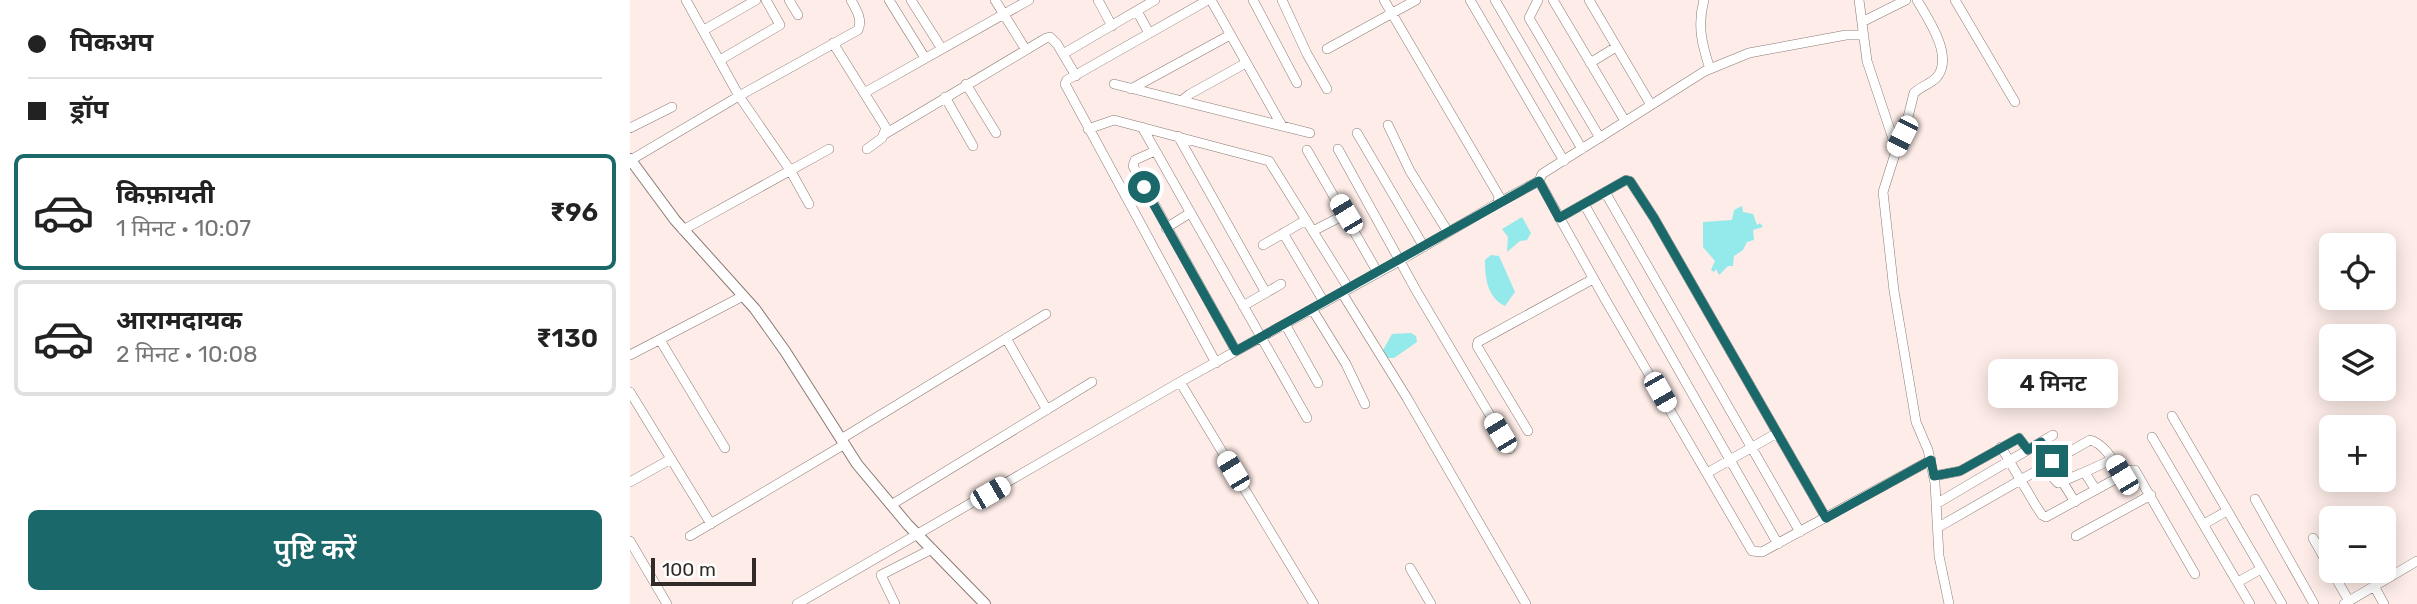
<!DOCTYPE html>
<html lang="hi">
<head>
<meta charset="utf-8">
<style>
	body { margin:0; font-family:Rubik,"Noto Sans Devanagari",sans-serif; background:#f2f2f2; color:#222; height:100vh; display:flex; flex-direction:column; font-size:26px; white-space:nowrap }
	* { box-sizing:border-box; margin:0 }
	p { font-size:23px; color:#767676 }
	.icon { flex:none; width:38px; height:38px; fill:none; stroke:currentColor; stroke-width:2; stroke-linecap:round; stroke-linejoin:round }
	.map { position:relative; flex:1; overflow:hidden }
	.panel { display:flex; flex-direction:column; background:#fff; width:630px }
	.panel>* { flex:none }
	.guide { display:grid; align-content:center; height:154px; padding:0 28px; background:#fff }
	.fabs { position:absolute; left:1689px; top:233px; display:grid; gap:14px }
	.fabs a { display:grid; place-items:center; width:77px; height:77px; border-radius:10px; background:#fff; box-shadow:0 4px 18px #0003; font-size:35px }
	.scale { position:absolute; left:21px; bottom:18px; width:105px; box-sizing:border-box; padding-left:7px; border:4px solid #322a27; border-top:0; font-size:19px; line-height:24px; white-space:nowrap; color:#322a27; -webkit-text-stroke:5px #fefefe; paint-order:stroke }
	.end { position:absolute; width:32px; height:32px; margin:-16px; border:9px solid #1b686b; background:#fff; box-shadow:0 0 0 4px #fff }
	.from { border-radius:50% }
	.bubble { position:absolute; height:49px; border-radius:10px; background:#fff; box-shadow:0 4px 18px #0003; font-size:23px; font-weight:600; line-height:49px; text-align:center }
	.car { position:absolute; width:21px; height:42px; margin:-21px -10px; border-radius:9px; box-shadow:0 0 5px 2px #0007; background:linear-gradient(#fff 24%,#345 0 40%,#fff 0 76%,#345 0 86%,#fff 0) }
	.guide b { display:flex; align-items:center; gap:24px; height:66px; font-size:26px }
	.guide b+b { border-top:2px solid #e0e0e0 }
	.guide i { width:18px; height:18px; background:#222 }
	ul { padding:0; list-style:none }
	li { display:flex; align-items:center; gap:21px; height:116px; margin:0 14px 10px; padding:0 14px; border:4px solid #e0e0e0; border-radius:10px }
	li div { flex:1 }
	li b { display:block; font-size:26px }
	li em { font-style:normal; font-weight:600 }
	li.active { border-color:#1b686b }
	li>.icon { width:63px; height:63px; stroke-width:1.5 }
	.action { display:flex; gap:14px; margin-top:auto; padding:14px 28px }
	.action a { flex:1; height:80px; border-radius:10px; background:#1b686b; color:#fff; font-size:28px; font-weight:600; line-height:80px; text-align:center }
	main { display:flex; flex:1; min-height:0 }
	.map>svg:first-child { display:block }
	.water { fill:#94e9eb }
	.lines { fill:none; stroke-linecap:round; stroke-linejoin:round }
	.minor-casing { stroke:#8b7973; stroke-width:10 }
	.tertiary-casing { stroke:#8b7973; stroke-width:12 }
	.minor { stroke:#fff; stroke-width:9 }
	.tertiary { stroke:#fff; stroke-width:10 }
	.route { stroke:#1b686b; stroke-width:9 }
</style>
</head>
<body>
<main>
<section class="panel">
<div class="guide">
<b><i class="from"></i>पिकअप</b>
<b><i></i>ड्रॉप</b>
</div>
<ul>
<li class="active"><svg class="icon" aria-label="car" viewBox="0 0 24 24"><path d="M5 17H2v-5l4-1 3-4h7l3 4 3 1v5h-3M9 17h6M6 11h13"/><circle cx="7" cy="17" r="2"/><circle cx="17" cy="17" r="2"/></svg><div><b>किफ़ायती</b><p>1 मिनट · 10:07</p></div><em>₹96</em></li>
<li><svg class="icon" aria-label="car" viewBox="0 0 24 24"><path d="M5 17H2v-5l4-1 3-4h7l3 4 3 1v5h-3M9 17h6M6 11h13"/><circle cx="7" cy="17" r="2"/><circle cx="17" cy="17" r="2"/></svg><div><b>आरामदायक</b><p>2 मिनट · 10:08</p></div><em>₹130</em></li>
</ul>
<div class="action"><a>पुष्टि करें</a></div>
</section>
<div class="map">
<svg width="1787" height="604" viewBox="0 0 1787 604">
	<rect width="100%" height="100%" fill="#fdece7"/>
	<path class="water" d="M 1112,206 L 1113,212 L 1123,214 L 1127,225 L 1130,223 L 1133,227 L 1123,230 L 1124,240 L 1117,242 L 1113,250 L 1104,256 L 1103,266 L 1098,266 L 1089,275 L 1086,269 L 1084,272 L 1081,270 L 1085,261 L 1073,247 L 1073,222 L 1102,220 L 1104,210 Z
		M 892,217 L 901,233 L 897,240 L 890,241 L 877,252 L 878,237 L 872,229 Z
		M 861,255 L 869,256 L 885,292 L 875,306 C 857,297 855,278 855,260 Z
		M 781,333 L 786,336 L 787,342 L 764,358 L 757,358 L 752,352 L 762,334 Z"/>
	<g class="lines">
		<g class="minor-casing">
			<path id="minor" d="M 56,0 L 109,96 L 160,170 L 179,204
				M 159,0 L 168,15
				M 259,0 L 295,58
				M 281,0 L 312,49
				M 365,0 L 396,50
				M 468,0 L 482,26
				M 578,0 L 437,80 L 435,84 L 586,363
				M 581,0 L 652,126
				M 623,0 L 667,83
				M 652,0 L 677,54 L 697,89
				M 840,0 L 934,161
				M 865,0 L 952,149
				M 908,0 L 899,18 L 970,138
				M 923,0 L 995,121
				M 959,0 L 1021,105
				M 1074,0 C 1067,25 1072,45 1080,69
				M 1229,0 L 1237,61 L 1264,142 L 1265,154 L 1253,192 L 1264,291 L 1286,422 L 1298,450 L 1305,483 L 1309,556 L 1319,604
				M 1325,0 L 1385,102
				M 507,11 L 519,33
				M 1232,22 L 1276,0
				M 74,30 L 126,0
				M 1234,35 L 1216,35 L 1119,53 L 1075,71 L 912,174 L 909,181 L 975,299 L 1122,551 L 1132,552 L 1301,460
				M 203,43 L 256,128 L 252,138 L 237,149
				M 697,49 L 786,0
				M 433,54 L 525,0
				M 90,60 L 150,25 L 136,0
				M 960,63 L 986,47
				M 336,84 L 366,133
				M 484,84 L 680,133
				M 501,89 L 600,35
				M 234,93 L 399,0
				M 315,97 L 343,146
				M 551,101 L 560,94 L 616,63
				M 758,125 L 780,171 L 818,232
				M 512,127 L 677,418
				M 0,128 L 42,107
				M 458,129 L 484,120 L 639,161 L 719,289
				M 727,133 L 794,247
				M 255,134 L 416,38 L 420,37 L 427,44 L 446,76
				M 548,136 L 636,293
				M 1266,148 L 1276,125 L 1284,93 C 1291,86 1301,84 1307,77 C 1324,56 1298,19 1287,0
				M 708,149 L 787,292 L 880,449
				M 677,150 L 748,273
				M 525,151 L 505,160 L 503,166 L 606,351
				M 1,160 L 109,96 L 228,30 C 233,20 226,9 221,0
				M 975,192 L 1170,532
				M 868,203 L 909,181
				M 954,204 L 1148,544
				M 929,218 L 996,180 L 1000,181 L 1024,218 L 1196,518
				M 536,228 L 560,213
				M 53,230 L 199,149
				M 683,231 L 716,214
				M 653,233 L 694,302
				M 633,245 L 676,220
				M 712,293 L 777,398 L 896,604
				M 613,306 L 651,284
				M 682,309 L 716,364 L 735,404
				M 655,324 L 688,383
				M 376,338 L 417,410
				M 30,340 L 95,448
				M 0,355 L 113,296
				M 550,382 L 684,604
				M 0,392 L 81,524
				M 1542,416 L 1652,604
				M 898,431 L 847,346 L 848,342 L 963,279
				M 1522,437 L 1620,604
				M 211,439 L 416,314
				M 1411,442 L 1422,461
				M 1371,447 L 1406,506 L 1412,515 L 1416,517 L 1502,470 L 1505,470 L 1565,574
				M 1413,467 L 1428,483 C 1447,475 1464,469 1482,459
				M 1077,473 L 1147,433
				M 1455,473 L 1466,490
				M 1304,476 L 1330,471 L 1389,438 L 1398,450
				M 1432,481 L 1445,502
				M 0,482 L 41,459
				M 1625,499 L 1684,604
				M 1306,504 L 1423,435
				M 261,505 L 462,382
				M 1574,524 L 1597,511
				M 1307,528 L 1460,440 C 1475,444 1484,462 1492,475
				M 60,536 L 215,444
				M 1446,536 L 1521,495
				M 1683,538 L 1701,570
				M 0,541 L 37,604
				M 780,568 L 801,604
				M 1701,570 L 1719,601
				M 1608,582 L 1631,569
				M 1744,586 L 1754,604
				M 167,604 L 550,382 L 771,260 L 868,203 L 869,196 L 754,0
				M 265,604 L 251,575 L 302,549
				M 1714,604 L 1787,561"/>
		</g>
		<g class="tertiary-casing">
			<path id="tertiary" d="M 0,159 L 45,220 L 125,309 L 155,351 L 227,464 L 278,525 L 355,604"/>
		</g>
		<use href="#minor" class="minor"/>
		<use href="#tertiary" class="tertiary"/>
	</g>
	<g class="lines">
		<path class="route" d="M 514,187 L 606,351 L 909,181 L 929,218 L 996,180 L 1000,181 L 1024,218 L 1196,518 L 1301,460 L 1304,476 L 1330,471 L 1389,438 L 1398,450 L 1411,442 L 1422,461"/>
	</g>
</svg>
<div class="fabs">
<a><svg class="icon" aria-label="locate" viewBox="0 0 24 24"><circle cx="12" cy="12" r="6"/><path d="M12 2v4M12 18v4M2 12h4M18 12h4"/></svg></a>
<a><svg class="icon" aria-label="layers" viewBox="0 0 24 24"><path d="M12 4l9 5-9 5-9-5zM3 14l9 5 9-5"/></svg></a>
<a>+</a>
<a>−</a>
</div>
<div class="scale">100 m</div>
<i class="end from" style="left:514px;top:187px"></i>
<i class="end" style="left:1422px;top:461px"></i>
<div class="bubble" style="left:1358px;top:359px;width:130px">4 मिनट</div>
<i class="car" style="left:1272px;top:136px;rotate:207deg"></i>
<i class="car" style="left:716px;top:214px;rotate:329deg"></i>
<i class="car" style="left:1030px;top:392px;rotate:150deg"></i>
<i class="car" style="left:870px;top:433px;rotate:329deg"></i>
<i class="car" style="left:603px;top:471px;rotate:329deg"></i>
<i class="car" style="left:1492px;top:475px;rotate:329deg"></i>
<i class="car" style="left:360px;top:493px;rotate:60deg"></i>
</div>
</main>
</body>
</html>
